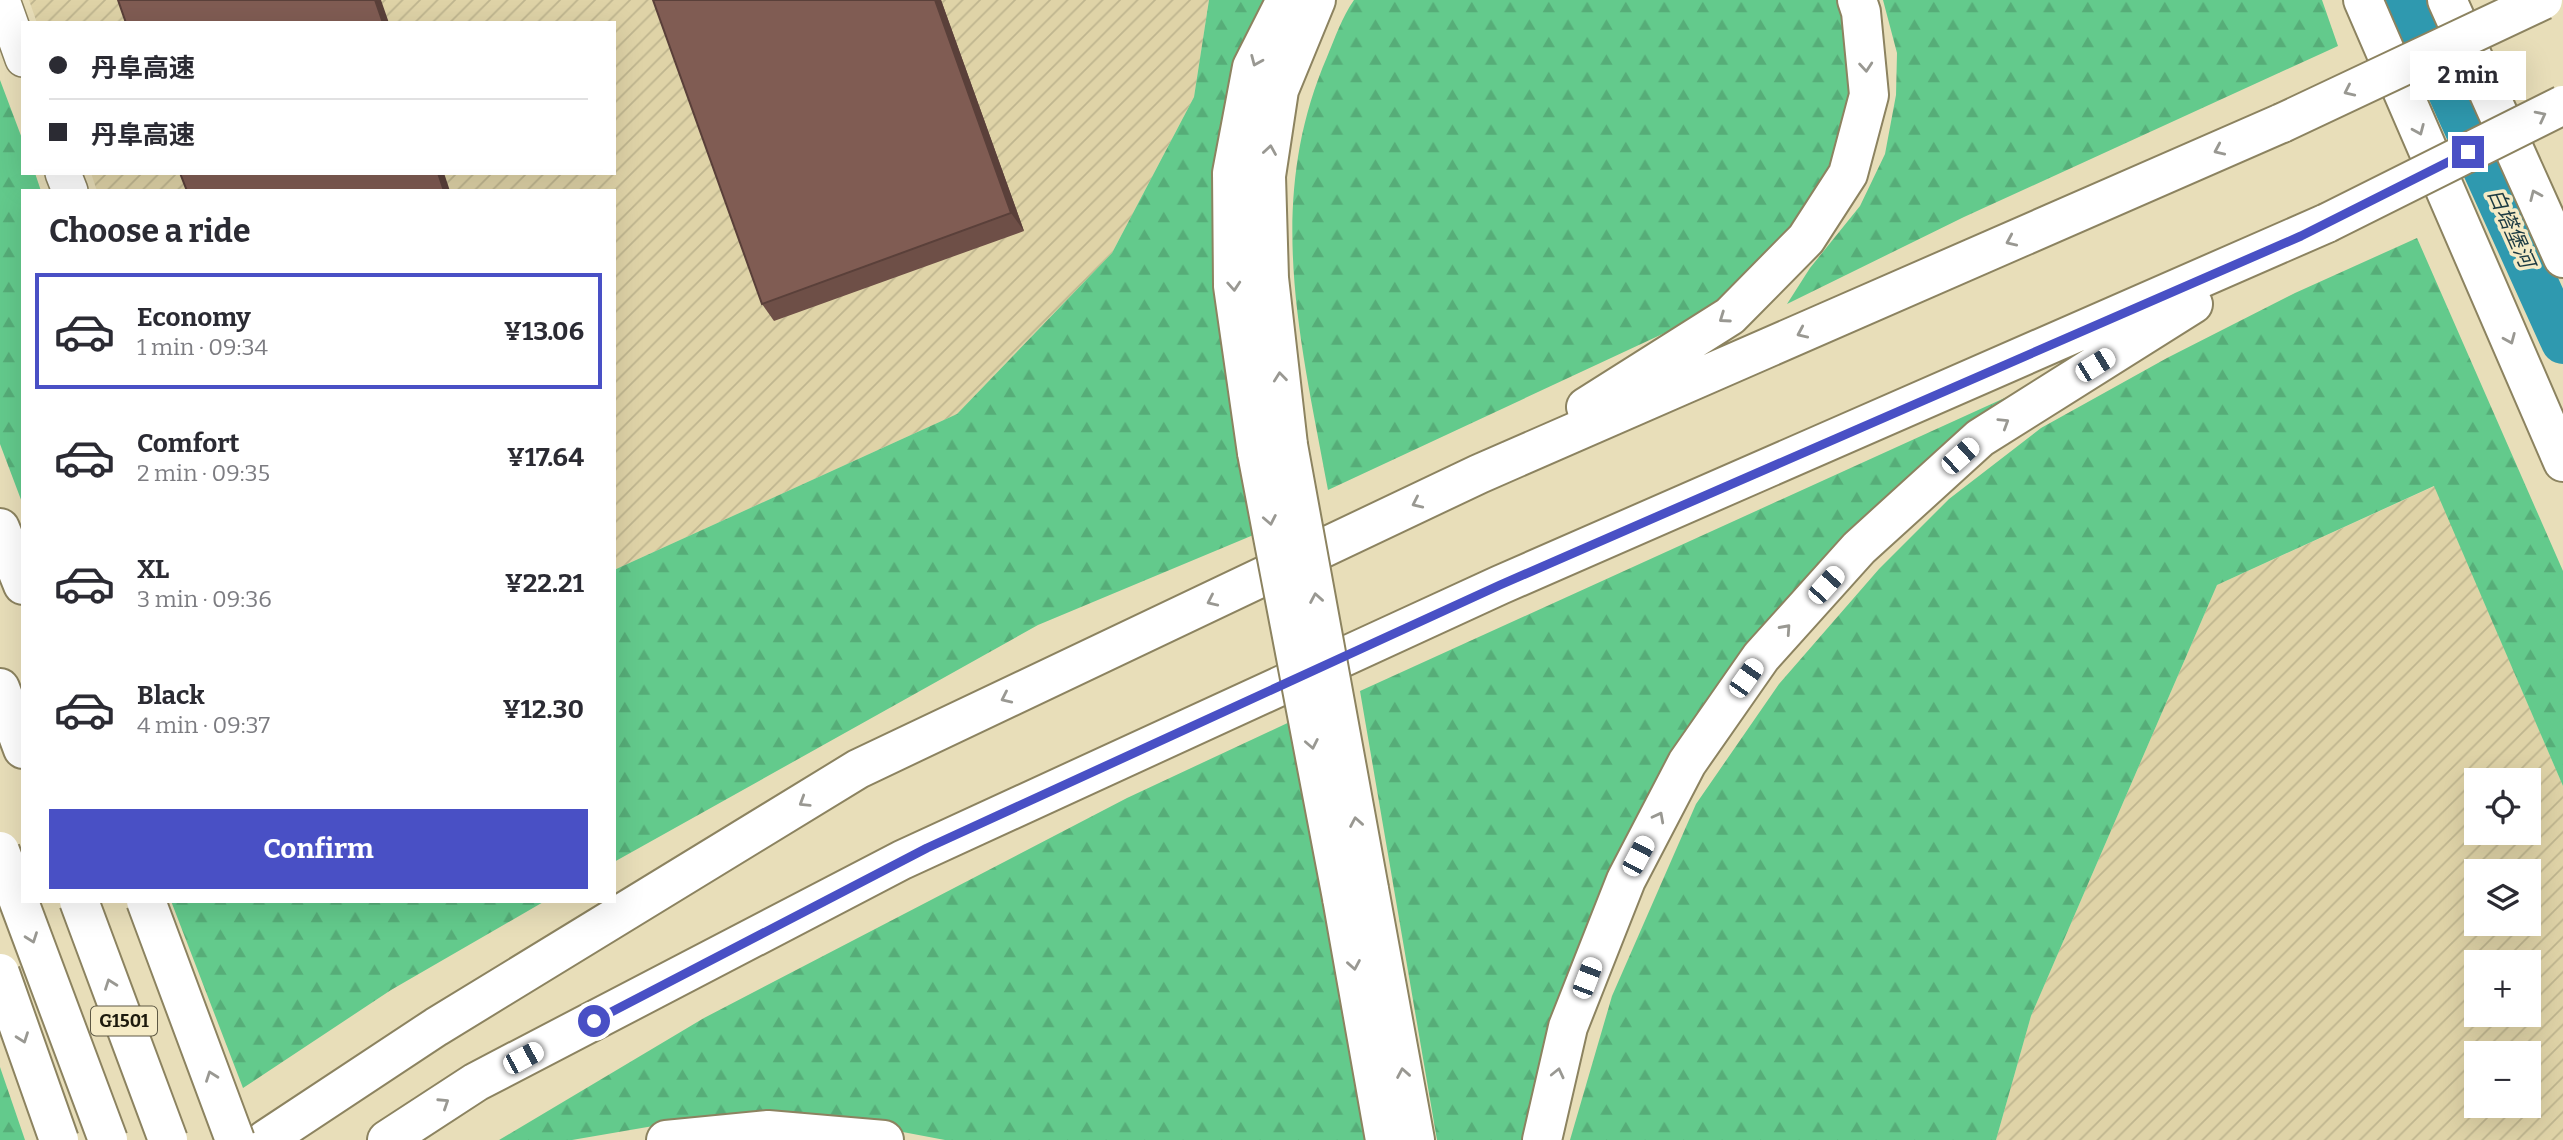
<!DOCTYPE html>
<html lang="en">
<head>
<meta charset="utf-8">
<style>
	body { margin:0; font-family:Bitter,"Noto Sans SC",serif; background:#f7f7f7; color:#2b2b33; height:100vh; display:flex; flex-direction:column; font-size:26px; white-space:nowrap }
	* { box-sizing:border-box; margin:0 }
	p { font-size:23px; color:#7c7c81 }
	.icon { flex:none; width:38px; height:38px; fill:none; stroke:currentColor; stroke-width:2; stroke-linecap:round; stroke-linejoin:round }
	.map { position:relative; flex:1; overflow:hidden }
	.drawer { position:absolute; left:21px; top:189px; width:595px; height:714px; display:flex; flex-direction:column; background:#fff; border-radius:0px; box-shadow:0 7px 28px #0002 }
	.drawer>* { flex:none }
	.top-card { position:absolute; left:21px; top:21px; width:595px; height:154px; border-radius:0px; box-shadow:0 7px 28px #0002; display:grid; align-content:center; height:154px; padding:0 28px; background:#fff }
	.controls { position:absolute; left:2464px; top:768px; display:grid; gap:14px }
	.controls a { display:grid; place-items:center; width:77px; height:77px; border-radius:0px; background:#fff; box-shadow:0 7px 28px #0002; font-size:35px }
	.end { position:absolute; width:32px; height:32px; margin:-16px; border:9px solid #4950c5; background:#fff; box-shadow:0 0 0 4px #fff }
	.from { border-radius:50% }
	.bubble { position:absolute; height:49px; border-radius:0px; background:#fff; box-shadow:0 7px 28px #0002; font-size:23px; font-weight:700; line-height:49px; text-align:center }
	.car { position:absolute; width:21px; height:42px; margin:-21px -10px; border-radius:9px; box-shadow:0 0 5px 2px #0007; background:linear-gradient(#fff 24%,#345 0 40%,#fff 0 76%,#345 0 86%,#fff 0) }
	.top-card b { display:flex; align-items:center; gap:24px; height:66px; font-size:26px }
	.top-card b+b { border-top:2px solid #e1e1e2 }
	.top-card i { width:18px; height:18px; background:#2b2b33 }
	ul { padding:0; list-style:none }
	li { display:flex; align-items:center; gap:21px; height:116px; margin:0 14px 10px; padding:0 14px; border:4px solid transparent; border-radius:0px }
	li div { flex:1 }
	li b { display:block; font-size:26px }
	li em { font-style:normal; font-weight:700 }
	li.active { border-color:#4950c5 }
	li>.icon { width:63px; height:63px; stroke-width:1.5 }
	h2 { padding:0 28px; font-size:32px; line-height:84px }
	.action { display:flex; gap:14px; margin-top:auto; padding:14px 28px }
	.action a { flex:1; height:80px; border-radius:0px; background:#4950c5; color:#fff; font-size:28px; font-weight:700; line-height:80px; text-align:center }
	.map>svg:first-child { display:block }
	.industrial { fill:url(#industrial-furrows); fill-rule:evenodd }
	.forest { fill:url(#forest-firs) }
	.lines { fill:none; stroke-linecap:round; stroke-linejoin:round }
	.river { stroke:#2f99af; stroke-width:44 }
	.minor-casing { stroke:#8c8360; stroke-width:38 }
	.major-casing { stroke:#8c8360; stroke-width:42 }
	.highway-casing { stroke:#8c8360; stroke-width:42 }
	.minor { stroke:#fff; stroke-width:35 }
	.major { stroke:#fff; stroke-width:38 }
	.highway { stroke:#fff; stroke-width:38 }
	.highway-bridge-casing { stroke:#8c8360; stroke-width:42; stroke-linecap:butt }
	.highway-bridge { stroke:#fff; stroke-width:38 }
	.wall { fill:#6e4f47 }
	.shaded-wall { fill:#5a403a }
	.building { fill:#805c53; stroke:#5a403a; stroke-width:2 }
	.oneway { stroke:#999892 }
	.route { stroke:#4950c5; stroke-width:9 }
	.labels { text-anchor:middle; stroke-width:7; stroke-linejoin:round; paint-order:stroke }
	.shield { fill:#f5ebc6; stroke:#5e5944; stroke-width:2 }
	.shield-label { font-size:18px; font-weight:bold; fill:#1d1a0c }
	.water-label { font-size:21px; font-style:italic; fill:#1c3a42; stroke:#f5ebc6 }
</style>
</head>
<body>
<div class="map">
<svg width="2563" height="1140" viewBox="0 0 2563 1140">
	<defs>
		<pattern id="industrial-furrows" width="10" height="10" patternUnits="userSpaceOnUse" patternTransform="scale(1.75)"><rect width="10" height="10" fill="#dfd3a7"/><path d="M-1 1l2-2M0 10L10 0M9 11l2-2" fill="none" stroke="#bfb58f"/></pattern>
		<pattern id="forest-firs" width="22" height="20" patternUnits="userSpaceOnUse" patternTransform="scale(1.75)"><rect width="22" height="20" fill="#63ca8c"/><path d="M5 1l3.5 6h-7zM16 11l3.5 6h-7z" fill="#56ad78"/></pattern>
	</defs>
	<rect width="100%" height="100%" fill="#e8deb9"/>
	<path class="industrial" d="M 29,0 L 1209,0 L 1194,97 L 1112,253 L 957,414 L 614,570 L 614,191 L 97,191 L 91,173 L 614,173 L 614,23 L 37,23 Z
		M 2435,486 L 2563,786 L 2563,1140 L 1996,1140 L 2031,1016 L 2217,585 ZM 2476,780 L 2529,780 L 2529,833 L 2476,833 ZM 2476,872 L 2529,872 L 2529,924 L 2476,924 ZM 2476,962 L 2529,962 L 2529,1015 L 2476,1015 ZM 2476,1054 L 2529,1054 L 2529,1106 L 2476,1106 Z"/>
	<path class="forest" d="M 1209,0 L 1280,0 L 1263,531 L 1038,625 L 614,862 L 614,570 L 957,414 L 1112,253 L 1194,97 Z
		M 1354,0 L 1846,0 L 1855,112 L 1826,189 L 1738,287 L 1684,324 L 1328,490 C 1301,342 1264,203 1327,57 C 1335,38 1342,17 1354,0 Z
		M 1883,0 L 2322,0 L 2338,46 L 1964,217 L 1787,304 L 1810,268 L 1860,206 L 1885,154 L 1896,95 L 1897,53 Z
		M 0,80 L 23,141 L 23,173 L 35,173 L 41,191 L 23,191 L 23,505 L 0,444 Z
		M 2417,238 L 2563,571 L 2563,786 L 2434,486 L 2217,585 L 2031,1016 L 1996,1140 L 1570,1140 L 1612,996 L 1696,804 L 1779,684 L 1879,569 L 1949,499 L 2041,428 L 2167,358 L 2295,293 Z
		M 2042,384 L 1727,682 L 1532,1140 L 1437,1140 L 1360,691 L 2009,396 Z
		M 1296,719 L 1369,1140 L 945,1140 L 834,1119 L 665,1124 L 572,1140 L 499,1140 L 704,1018 L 1127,798 Z
		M 171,901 L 545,901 L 391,990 L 243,1088 Z
		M 0,1067 L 25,1140 L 0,1140 Z"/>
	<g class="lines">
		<path class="river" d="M 2408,0 L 2563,342"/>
		<g class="minor-casing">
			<path id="minor" d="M 2,0 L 23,59
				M 63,173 L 70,191"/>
		</g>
		<g class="major-casing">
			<path id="major" d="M 2363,0 L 2563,462
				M 2447,0 L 2563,258"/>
		</g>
		<g class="highway-casing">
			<path id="highway" d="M 1586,407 L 1730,316 L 1806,239 L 1848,174 L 1869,95 L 1861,12 L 1857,0
				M 1288,445 L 1269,278 L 1266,176 L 1279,90 L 1316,0
				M 1257,453 L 1233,286 L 1232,173 L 1252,67 L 1286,0
				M 0,528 L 23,585
				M 0,688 L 23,749
				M 1369,889 L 1415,1140
				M 1342,898 L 1385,1140
				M 265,1140 L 436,1027 L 858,769 L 1479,474 L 2282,123
				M 387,1140 L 476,1082 L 902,860 L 1500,585 L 2327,223
				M 666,1140 L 768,1130 L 884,1140
				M 1542,1140 L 1568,1027 L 1626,880 L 1687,763 L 1761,657 L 1859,548 L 1980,438 L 2193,304"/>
		</g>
		<use href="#minor" class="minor"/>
		<use href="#major" class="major"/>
		<use href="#highway" class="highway"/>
		<g class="highway-bridge-casing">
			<path id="highway-bridge" d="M 2282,123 L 2543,0
				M 2327,223 L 2563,105
				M 1288,445 L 1369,889
				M 1257,453 L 1342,898
				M 0,851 L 108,1140
				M 79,901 L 168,1140
				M 146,901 L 235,1140
				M 0,973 L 59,1140"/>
		</g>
		<use href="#highway-bridge" class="highway-bridge"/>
	</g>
	<path class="wall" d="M 653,0 L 941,0 L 1024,231 L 774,321 L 762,304 Z"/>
	<path class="shaded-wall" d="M 375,0 L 381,0 L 389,23 L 383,23 Z
		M 935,0 L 941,0 L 1024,231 L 1011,213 Z
		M 438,173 L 444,173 L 450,191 L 444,191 Z"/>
	<path class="building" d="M 118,0 L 375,0 L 383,23 L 126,23 Z
		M 653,0 L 935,0 L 1011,213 L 762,304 Z
		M 180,173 L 438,173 L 444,191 L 187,191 Z"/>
	<defs><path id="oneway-chevron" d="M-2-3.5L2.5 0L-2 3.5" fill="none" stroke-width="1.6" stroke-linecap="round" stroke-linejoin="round" transform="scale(1.75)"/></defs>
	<g class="oneway">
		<use href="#oneway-chevron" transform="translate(1256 61) rotate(113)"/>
		<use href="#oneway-chevron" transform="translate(1866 67) rotate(85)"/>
		<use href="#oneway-chevron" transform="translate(2349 91) rotate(155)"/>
		<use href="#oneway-chevron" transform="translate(2541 116) rotate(-27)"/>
		<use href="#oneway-chevron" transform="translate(2419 130) rotate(67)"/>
		<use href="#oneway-chevron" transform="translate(1270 150) rotate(-81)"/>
		<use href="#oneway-chevron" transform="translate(2219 150) rotate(156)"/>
		<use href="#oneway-chevron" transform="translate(2535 195) rotate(-114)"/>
		<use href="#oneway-chevron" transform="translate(2011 241) rotate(156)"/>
		<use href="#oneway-chevron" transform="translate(1234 286) rotate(86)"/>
		<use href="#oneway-chevron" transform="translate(1724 318) rotate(145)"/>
		<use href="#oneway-chevron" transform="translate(1802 333) rotate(156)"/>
		<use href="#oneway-chevron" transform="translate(2510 339) rotate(67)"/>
		<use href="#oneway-chevron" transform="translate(1280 377) rotate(-96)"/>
		<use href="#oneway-chevron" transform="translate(2004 423) rotate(-32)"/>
		<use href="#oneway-chevron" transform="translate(1417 503) rotate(155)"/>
		<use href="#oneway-chevron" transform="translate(1270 520) rotate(79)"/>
		<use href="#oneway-chevron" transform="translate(1316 598) rotate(-100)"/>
		<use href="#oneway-chevron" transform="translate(1212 601) rotate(155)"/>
		<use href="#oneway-chevron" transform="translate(1786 629) rotate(-48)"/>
		<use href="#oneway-chevron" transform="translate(1006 698) rotate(155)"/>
		<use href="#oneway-chevron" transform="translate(1312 744) rotate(79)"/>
		<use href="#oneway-chevron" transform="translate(804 802) rotate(148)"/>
		<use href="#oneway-chevron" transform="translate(1659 817) rotate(-62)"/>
		<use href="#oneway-chevron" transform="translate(1356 822) rotate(-100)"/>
		<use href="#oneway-chevron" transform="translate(32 938) rotate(70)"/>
		<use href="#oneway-chevron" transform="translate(1354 965) rotate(80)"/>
		<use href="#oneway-chevron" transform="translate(110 984) rotate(-110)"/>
		<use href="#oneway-chevron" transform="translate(23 1038) rotate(70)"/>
		<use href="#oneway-chevron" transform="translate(1403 1073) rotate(-100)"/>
		<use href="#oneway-chevron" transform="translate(1558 1073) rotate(-77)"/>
		<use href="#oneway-chevron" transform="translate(211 1076) rotate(-110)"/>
		<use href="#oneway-chevron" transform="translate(444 1103) rotate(-33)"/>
	</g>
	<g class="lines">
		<path class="route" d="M 594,1021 L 927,848 L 1500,585 L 2301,236 L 2468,152"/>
	</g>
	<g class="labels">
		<rect class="shield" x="91" y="1006.5" width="66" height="29" rx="5"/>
		<g class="shield-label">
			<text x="124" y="1027">G1501</text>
		</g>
		<g class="water-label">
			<text transform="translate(2511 228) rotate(66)" y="7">白塔堡河</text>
		</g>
	</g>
</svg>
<div class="controls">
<a><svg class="icon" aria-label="locate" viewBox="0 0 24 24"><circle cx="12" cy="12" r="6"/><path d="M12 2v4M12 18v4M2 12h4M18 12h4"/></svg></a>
<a><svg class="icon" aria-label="layers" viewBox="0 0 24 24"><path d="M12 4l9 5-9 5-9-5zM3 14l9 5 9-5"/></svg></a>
<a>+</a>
<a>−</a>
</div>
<i class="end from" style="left:594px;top:1021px"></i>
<i class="end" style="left:2468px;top:152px"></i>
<div class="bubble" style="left:2410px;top:51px;width:116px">2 min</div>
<i class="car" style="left:2095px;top:365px;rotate:58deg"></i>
<i class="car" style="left:1960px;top:456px;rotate:48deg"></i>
<i class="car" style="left:1826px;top:585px;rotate:42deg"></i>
<i class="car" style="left:1746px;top:678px;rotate:35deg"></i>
<i class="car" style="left:1638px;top:856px;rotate:28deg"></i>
<i class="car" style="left:1587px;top:978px;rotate:21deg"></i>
<i class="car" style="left:523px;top:1058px;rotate:62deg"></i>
<div class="top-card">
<b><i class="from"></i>丹阜高速</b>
<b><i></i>丹阜高速</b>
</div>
<section class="drawer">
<h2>Choose a ride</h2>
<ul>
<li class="active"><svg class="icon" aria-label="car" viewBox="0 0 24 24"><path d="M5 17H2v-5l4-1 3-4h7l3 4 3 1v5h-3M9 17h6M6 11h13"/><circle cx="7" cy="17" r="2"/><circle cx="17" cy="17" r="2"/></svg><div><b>Economy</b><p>1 min · 09:34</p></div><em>¥13.06</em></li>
<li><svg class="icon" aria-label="car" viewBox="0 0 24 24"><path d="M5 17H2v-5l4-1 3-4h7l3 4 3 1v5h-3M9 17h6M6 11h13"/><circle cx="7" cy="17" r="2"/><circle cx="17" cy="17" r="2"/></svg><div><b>Comfort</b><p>2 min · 09:35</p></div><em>¥17.64</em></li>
<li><svg class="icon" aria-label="car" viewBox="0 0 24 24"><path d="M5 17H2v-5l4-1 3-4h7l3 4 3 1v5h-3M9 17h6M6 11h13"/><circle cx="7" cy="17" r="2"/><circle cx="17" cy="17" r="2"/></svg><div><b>XL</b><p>3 min · 09:36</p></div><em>¥22.21</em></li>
<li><svg class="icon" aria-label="car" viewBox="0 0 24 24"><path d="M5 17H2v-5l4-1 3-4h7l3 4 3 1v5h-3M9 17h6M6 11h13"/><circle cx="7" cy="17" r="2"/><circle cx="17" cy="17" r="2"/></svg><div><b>Black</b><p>4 min · 09:37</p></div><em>¥12.30</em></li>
</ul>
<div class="action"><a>Confirm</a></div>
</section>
</div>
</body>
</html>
